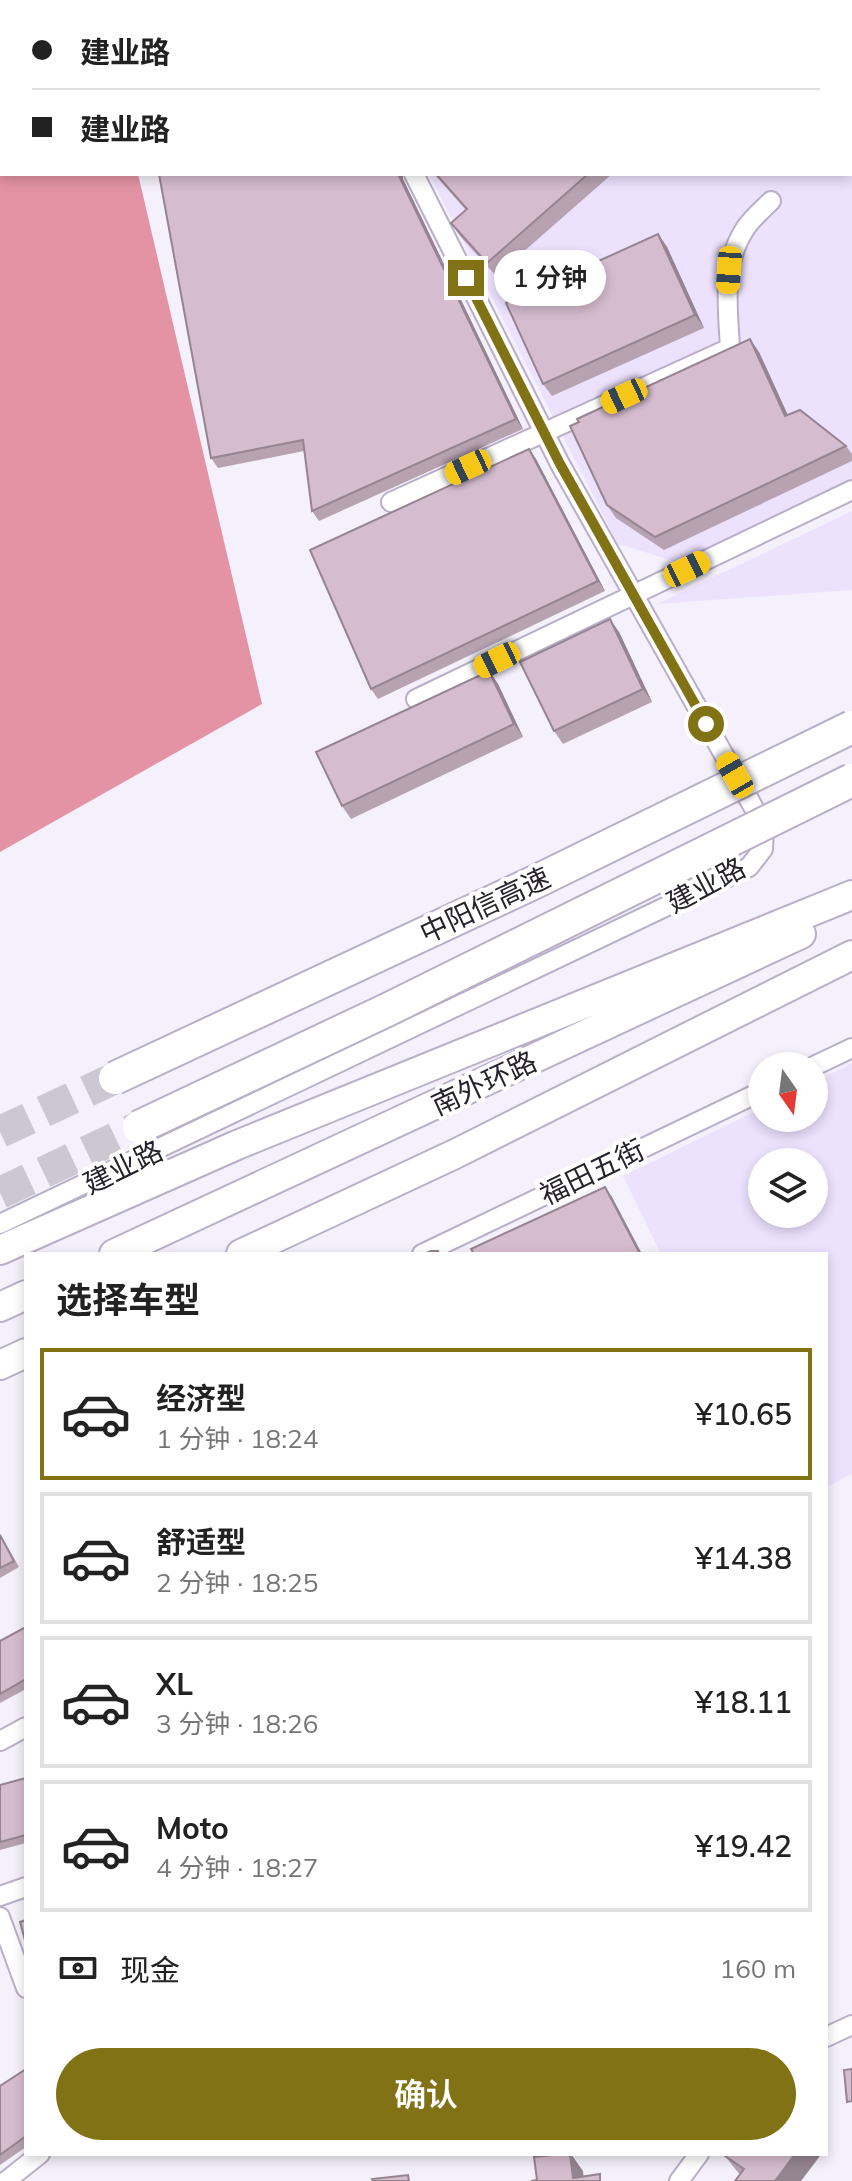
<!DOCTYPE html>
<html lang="zh">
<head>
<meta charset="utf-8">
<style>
	body { margin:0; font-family:Mulish,"Noto Sans SC",sans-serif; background:#f2f2f2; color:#222; height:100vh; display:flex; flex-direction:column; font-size:30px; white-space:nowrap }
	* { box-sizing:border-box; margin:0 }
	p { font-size:26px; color:#767676 }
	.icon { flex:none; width:44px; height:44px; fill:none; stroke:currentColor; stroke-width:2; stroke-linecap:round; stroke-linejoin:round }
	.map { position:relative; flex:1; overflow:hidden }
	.sheet { position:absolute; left:24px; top:1252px; width:804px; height:904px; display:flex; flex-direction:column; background:#fff; border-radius:0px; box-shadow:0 4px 12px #0003 }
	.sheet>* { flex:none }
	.hud { position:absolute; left:0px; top:0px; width:852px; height:176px; box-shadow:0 4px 12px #0003; display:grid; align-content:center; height:176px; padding:0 32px; background:#fff }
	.needle { width:52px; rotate:166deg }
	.buttons { position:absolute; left:748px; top:1052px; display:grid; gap:16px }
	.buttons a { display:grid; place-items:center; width:80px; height:80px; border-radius:50%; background:#fff; box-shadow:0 4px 12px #0003; font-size:40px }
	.end { position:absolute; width:36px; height:36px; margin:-18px; border:10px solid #817315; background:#fff; box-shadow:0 0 0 4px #fff }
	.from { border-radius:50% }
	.bubble { position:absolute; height:56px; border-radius:28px; background:#fff; box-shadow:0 4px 12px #0003; font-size:26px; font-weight:600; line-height:56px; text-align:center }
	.car { position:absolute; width:24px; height:48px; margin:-24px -12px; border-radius:10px; box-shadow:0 0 6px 2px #0007; background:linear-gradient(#f5c518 24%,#345 0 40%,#f5c518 0 76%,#345 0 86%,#f5c518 0) }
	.hud b { display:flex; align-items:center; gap:28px; height:76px; font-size:30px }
	.hud b+b { border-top:2px solid #e0e0e0 }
	.hud i { width:20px; height:20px; background:#222 }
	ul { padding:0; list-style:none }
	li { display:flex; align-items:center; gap:24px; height:132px; margin:0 16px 12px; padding:0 16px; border:4px solid #e0e0e0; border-radius:0px }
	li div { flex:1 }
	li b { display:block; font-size:30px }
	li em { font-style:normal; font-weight:600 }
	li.on { border-color:#817315 }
	li>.icon { width:72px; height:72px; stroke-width:1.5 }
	h2 { padding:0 32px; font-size:36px; line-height:96px }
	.pay { display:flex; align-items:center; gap:20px; height:88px; padding:0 32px; font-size:30px }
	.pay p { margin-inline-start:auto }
	.cta { display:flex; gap:16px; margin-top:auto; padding:16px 32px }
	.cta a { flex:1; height:92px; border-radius:48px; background:#817315; color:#fff; font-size:32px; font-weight:600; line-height:92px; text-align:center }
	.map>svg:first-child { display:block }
	.built { fill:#ede2fe; fill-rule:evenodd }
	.forest { fill:#e493a4 }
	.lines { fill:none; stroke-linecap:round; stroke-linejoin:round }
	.motorway-tunnel { stroke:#ccc8d3; stroke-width:32; stroke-dasharray:32 16; stroke-linecap:butt }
	.minor-casing { stroke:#b9afc8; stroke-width:22 }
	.trunk-casing { stroke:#b9afc8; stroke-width:32 }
	.minor { stroke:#fff; stroke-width:18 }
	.trunk { stroke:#fff; stroke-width:28 }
	.motorway-bridge-casing { stroke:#b9afc8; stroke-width:36; stroke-linecap:butt }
	.motorway-bridge { stroke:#fff; stroke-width:32 }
	.wall { fill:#b7a2b2 }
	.shaded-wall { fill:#958491 }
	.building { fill:#d5bccf; stroke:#958491; stroke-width:2 }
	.route { stroke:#817315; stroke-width:10 }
	.labels { text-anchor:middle; stroke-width:8; stroke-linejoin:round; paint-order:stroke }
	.street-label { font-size:28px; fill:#27232d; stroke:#fff }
</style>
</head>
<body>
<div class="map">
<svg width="852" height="2181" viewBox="0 0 852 2181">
	<rect width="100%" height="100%" fill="#f5f1fc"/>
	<path class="built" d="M 608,0 L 852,0 L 852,480 L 677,562 L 618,544 L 429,174 L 850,174 L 850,2 L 605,2 Z
		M 852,511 L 852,590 L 657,604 Z
		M 852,1063 L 852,1474 L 826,1487 L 826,1254 L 661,1254 L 623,1176 L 762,1108 L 762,1118 L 814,1118 L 814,1082 ZM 762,1162 L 814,1162 L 814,1214 L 762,1214 Z"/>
	<path class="forest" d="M 0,38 L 2,174 L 138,174 L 262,704 L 0,852 Z"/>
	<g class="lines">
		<path class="motorway-tunnel" d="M 0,1132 L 115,1078
			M 0,1193 L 139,1127"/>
		<g class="minor-casing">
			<path id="minor" d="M 340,0 L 341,2
				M 391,502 L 730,348 C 728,308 721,265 745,229 C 751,219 762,210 771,201
				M 416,699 L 852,490
				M 814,1066 L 852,1048
				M 0,1224 L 749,867 L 763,849 L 764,826 L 560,464 L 414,174
				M 422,1254 L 762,1091
				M 0,1741 L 26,1727
				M 0,1896 L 26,1887
				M 0,1917 L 26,1988
				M 826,2037 L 852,2025
				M 6,2181 L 40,2154
				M 679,2181 L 699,2154"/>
		</g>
		<g class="trunk-casing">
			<path id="trunk" d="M 0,1250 L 237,1145 L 852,895
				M 114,1254 L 801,934
				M 241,1254 L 455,1154 L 852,955
				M 0,1307 L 26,1295
				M 0,1365 L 26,1353"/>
		</g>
		<use href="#minor" class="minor"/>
		<use href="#trunk" class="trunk"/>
		<g class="motorway-bridge-casing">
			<path id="motorway-bridge" d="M 115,1078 L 535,882 L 852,727
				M 139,1127 L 389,1009 L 852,780"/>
		</g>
		<use href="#motorway-bridge" class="motorway-bridge"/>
	</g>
	<path class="wall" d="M 618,0 L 852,0 L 852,93 L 850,95 L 850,2 L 619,2 Z
		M 434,174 L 612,174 L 496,276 L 460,236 L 451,223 L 466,210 Z
		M 403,179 L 523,429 L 319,521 L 312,511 L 304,451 L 218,468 L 211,458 Z
		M 658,234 L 667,247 L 704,328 L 552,396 L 543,384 Z
		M 759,352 L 788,415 L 846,446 L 852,454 L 852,461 L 664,550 L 616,518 L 607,505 Z
		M 536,459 L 605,591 L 378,699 L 371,689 Z
		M 619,632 L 652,702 L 563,744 L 554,731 Z
		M 489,671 L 498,684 L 523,737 L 351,819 L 342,806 Z
		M 0,1534 L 19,1567 L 0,1578 Z
		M 26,1627 L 26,1689 L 0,1703 L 0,1641 Z
		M 26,1778 L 26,1843 L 0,1850 L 0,1785 Z
		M 26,2069 L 26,2147 L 0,2165 L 0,2086 Z
		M 726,2154 L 819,2154 L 820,2156 L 740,2175 L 725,2156 Z"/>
	<path class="shaded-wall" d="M 398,174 L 403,174 L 403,179 L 523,429 L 516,419 Z
		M 658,234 L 667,247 L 704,328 L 695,315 Z
		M 750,339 L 759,352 L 794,429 L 785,416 Z
		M 529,449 L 536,459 L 605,591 L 598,581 Z
		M 610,619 L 619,632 L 652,702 L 643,689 Z
		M 489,671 L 498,684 L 523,737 L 514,724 Z
		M 605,1187 L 612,1197 L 642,1254 L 640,1254 Z
		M 571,2154 L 583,2171 L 584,2181 L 573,2178 Z
		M 795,2154 L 819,2154 L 820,2156 L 801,2181 L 775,2181 Z"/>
	<path class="building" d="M 222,0 L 320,0 L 320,2 L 214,2 Z
		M 364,0 L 512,0 L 515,2 L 365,2 Z
		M 620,0 L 852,0 L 852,72 L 850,74 L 850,2 L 621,2 Z
		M 159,174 L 398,174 L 516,419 L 312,511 L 303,440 L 211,458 Z
		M 436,174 L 588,174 L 487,263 L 451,223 L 467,209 Z
		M 658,234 L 695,315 L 543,384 L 506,303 Z
		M 750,339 L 785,416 L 800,410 L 846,446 L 655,537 L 607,505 L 570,426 L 579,422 L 577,419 Z
		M 529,449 L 598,581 L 371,689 L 310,550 Z
		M 610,619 L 643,689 L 554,731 L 520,662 Z
		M 489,671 L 514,724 L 342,806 L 316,752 Z
		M 605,1187 L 640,1254 L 474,1254 L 471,1249 Z
		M 431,1251 L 438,1251 L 439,1254 L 424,1254 Z
		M 0,1535 L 14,1561 L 0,1568 Z
		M 26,1627 L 26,1679 L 0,1694 L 0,1641 Z
		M 26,1778 L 26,1835 L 0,1842 L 0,1785 Z
		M 26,1920 L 26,1944 L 20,1922 Z
		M 26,2069 L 26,2136 L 0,2155 L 0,2086 Z
		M 852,2069 L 852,2101 L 847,2102 L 844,2070 Z
		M 563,2154 L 570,2154 L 573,2178 L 600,2174 L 600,2181 L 531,2181 L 537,2180 L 534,2157 Z
		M 726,2154 L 795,2154 L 775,2181 L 735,2181 L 744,2169 L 725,2156 Z
		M 408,2175 L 409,2181 L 373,2181 L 372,2179 Z"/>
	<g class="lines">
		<path class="route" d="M 466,278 L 560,464 L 706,724"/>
	</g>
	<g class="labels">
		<g class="street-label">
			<text transform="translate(706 885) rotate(-28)" y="10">建业路</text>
			<text transform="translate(485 905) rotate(-25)" y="10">中阳信高速</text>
			<text transform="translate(484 1083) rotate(-25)" y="10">南外环路</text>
			<text transform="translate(123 1167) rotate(-26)" y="10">建业路</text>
			<text transform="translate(592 1172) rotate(-26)" y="10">福田五街</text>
		</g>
	</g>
</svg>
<div class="buttons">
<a><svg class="needle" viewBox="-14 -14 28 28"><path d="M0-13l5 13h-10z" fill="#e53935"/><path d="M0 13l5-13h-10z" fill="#767676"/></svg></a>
<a><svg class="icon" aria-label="layers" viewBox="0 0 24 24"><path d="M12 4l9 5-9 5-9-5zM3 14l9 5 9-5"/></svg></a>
</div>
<i class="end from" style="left:706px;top:724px"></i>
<i class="end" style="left:466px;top:278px"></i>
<div class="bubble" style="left:494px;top:250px;width:112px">1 分钟</div>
<i class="car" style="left:729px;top:270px;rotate:184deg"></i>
<i class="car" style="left:624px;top:396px;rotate:245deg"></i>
<i class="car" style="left:468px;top:467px;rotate:245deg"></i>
<i class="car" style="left:687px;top:569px;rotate:64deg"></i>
<i class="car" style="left:497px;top:660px;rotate:244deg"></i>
<i class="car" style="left:735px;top:775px;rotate:330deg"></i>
<div class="hud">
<b><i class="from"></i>建业路</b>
<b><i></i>建业路</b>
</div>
<section class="sheet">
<h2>选择车型</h2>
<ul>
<li class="on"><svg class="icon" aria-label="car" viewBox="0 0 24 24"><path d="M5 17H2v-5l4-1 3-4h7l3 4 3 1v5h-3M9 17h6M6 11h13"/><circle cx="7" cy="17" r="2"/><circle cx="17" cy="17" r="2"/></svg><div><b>经济型</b><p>1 分钟 · 18:24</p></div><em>¥10.65</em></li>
<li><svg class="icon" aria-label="car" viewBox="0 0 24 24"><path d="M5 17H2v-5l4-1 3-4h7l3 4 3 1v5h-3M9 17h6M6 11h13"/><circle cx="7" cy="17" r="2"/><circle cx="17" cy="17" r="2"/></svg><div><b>舒适型</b><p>2 分钟 · 18:25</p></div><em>¥14.38</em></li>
<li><svg class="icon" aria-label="car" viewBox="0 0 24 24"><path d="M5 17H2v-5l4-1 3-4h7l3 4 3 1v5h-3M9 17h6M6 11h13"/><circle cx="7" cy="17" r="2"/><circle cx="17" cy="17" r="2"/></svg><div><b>XL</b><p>3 分钟 · 18:26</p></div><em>¥18.11</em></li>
<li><svg class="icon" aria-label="car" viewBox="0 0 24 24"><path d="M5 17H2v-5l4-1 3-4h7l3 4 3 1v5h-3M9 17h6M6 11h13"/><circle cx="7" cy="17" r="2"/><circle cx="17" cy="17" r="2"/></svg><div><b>Moto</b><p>4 分钟 · 18:27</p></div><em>¥19.42</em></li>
</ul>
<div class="pay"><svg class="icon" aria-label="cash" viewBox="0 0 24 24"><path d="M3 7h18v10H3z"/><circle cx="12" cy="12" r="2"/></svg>现金<p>160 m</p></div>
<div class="cta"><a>确认</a></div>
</section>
</div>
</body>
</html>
